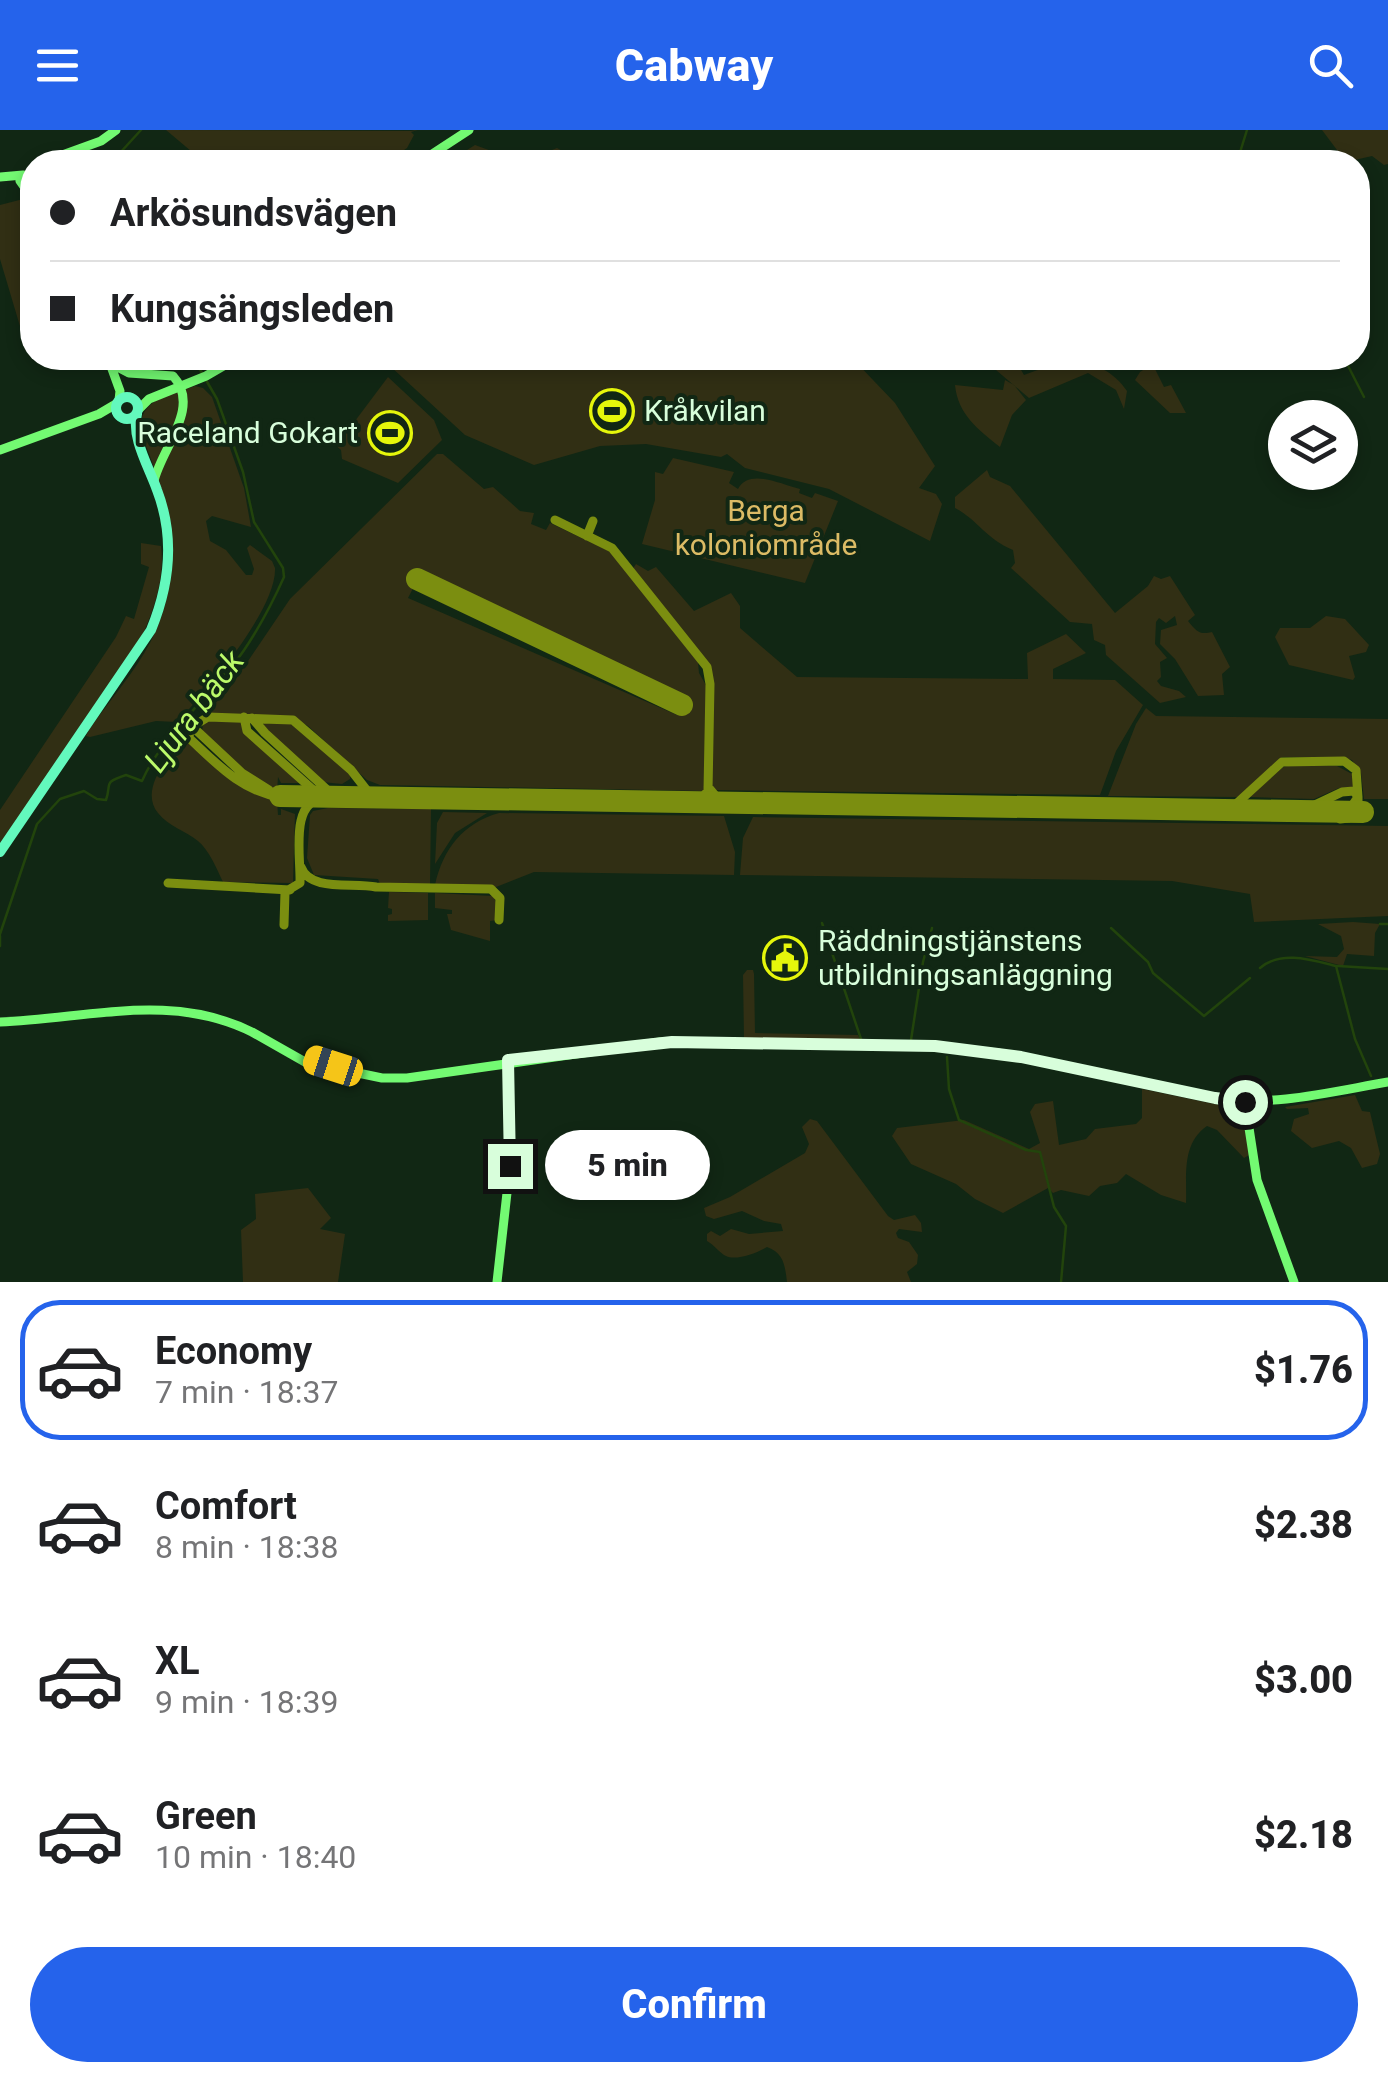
<!DOCTYPE html>
<html lang="en">
<head>
<meta charset="utf-8">
<style>
	body { margin:0; font-family:Roboto,sans-serif; background:#f2f2f2; color:#202124; height:100vh; display:flex; flex-direction:column; font-size:38px; white-space:nowrap }
	* { box-sizing:border-box; margin:0 }
	p { font-size:32px; color:#757577 }
	.icon { flex:none; width:55px; height:55px; fill:none; stroke:currentColor; stroke-width:2; stroke-linecap:round; stroke-linejoin:round }
	.map { position:relative; height:1152px; overflow:hidden }
	.details { display:flex; flex-direction:column; background:#fff; flex:1 }
	.details>* { flex:none }
	.guide { position:absolute; left:20px; top:20px; width:1350px; height:220px; border-radius:40px; box-shadow:0 5px 15px #0003; display:grid; align-content:center; height:220px; padding:0 30px; background:#fff }
	.buttons { position:absolute; left:1268px; top:270px; display:grid; gap:20px }
	.buttons a { display:grid; place-items:center; width:90px; height:90px; border-radius:50%; background:#fff; box-shadow:0 5px 15px #0003; font-size:50px }
	.end { position:absolute; width:45px; height:45px; margin:-22px; border:12px solid #d8fedb; background:#111; box-shadow:0 0 0 5px #111 }
	.from { border-radius:50% }
	.bubble { position:absolute; height:70px; border-radius:35px; background:#fff; box-shadow:0 5px 15px #0003; font-size:32px; font-weight:800; line-height:70px; text-align:center }
	.car { position:absolute; width:30px; height:60px; margin:-30px -15px; border-radius:12px; box-shadow:0 0 8px 2px #0007; background:linear-gradient(#f5c518 24%,#345 0 40%,#f5c518 0 76%,#345 0 86%,#f5c518 0) }
	.guide b { display:flex; align-items:center; gap:35px; height:95px; font-size:38px }
	.guide b+b { border-top:2px solid #e0e0e0 }
	.guide i { width:25px; height:25px; background:#202124 }
	ul { padding:18px 0 0; list-style:none }
	li { display:flex; align-items:center; gap:30px; height:140px; margin:0 20px 15px; padding:0 10px; border:5px solid transparent; border-radius:40px }
	li div { flex:1 }
	li b { display:block; font-size:38px }
	li em { font-style:normal; font-weight:800 }
	li.active { border-color:#2563eb }
	li>.icon { width:90px; height:90px; stroke-width:1.5 }
	.button { display:flex; gap:20px; margin-top:auto; padding:20px 30px }
	.button a { flex:1; height:115px; border-radius:60px; background:#2563eb; color:#fff; font-size:40px; font-weight:800; line-height:115px; text-align:center }
	header { display:flex; justify-content:space-between; align-items:center; height:130px; padding:0 30px; background:#2563eb; color:#fff; font-size:45px; font-weight:800 }
	.map>svg:first-child { display:block }
	.green { fill:#312f14; fill-rule:evenodd }
	.lines { fill:none; stroke-linecap:round; stroke-linejoin:round }
	.stream { stroke:#22440c; stroke-width:2.5 }
	.taxiway { stroke:#7b8e10; stroke-width:9 }
	.runway { stroke:#7b8e10; stroke-width:22 }
	.secondary { stroke:#73fa72; stroke-width:9 }
	.primary { stroke:#63f9bd; stroke-width:10 }
	.route { stroke:#d8fedb; stroke-width:12 }
	.labels { text-anchor:middle; stroke-width:8; stroke-linejoin:round; paint-order:stroke }
	.poi-label { font-size:30px; fill:#d8fedb; stroke:#112714; text-anchor:start }
	.park-label { font-size:30px; fill:#dcbb65; stroke:#112714 }
	.water-label { font-size:32px; font-style:italic; fill:#bbfa6a; stroke:#112714 }
</style>
</head>
<body>
<header><svg class="icon" aria-label="menu" viewBox="0 0 24 24"><path d="M4 6h16M4 12h16M4 18h16"/></svg>Cabway<svg class="icon" aria-label="search" viewBox="0 0 24 24"><circle cx="10" cy="10" r="6"/><path d="M15 15l6 6"/></svg></header>
<div class="map">
<svg width="1388" height="1152" viewBox="0 0 1388 1152">
	<rect width="100%" height="100%" fill="#112714"/>
	<path class="green" d="M 166,0 L 410,1 L 418,0 L 411,2 L 414,5 L 407,18 L 386,32 L 204,32 Z
		M 1322,0 L 1388,0 L 1388,34 L 1384,35 L 1372,26 L 1346,32 Z
		M 475,15 L 522,32 L 557,18 L 582,32 L 430,32 L 440,26 L 448,32 Z
		M 31,67 L 32,211 L 25,213 L 0,129 L 0,75 Z
		M 394,228 L 852,228 L 895,273 L 935,336 L 919,358 L 936,364 L 942,374 L 930,411 L 829,359 L 745,338 L 727,324 L 721,327 L 646,314 L 600,316 L 534,335 L 465,305 L 390,236 Z
		M 1005,230 L 1017,233 L 1024,245 C 1059,231 1102,223 1127,261 L 1124,279 L 1116,260 L 1088,243 L 1029,268 L 996,240 L 994,235 Z
		M 1149,236 L 1155,239 L 1164,257 L 1171,255 L 1186,283 L 1170,283 L 1135,250 L 1140,242 Z
		M 388,247 L 434,290 L 442,310 L 398,353 L 342,329 L 341,320 L 333,313 L 346,297 L 355,291 Z
		M 1005,250 L 1014,255 L 1026,270 L 1012,285 L 1000,317 C 978,299 958,285 955,255 L 1003,260 Z
		M 195,256 L 203,258 L 212,267 L 244,358 L 251,397 L 212,386 L 206,391 L 210,411 L 226,420 L 246,445 L 252,445 L 254,439 L 247,418 L 250,415 L 272,431 L 275,438 C 277,479 205,563 177,592 L 156,591 L 90,607 L 86,606 L 89,600 C 109,571 135,542 151,511 C 188,439 169,371 140,301 C 140,268 169,265 195,256 Z
		M 437,324 L 443,324 L 484,359 L 493,357 L 520,381 L 534,383 L 531,394 L 546,400 L 550,393 L 611,422 L 698,532 L 699,543 L 707,557 L 706,661 L 380,655 L 367,650 L 308,596 L 292,587 L 200,587 L 227,562 L 290,469 ZM 422,441 L 685,567 L 677,585 L 408,468 Z
		M 673,328 L 734,342 L 729,353 L 738,359 C 749,338 780,354 800,359 L 799,363 L 812,368 L 815,363 L 838,371 L 805,453 L 642,414 L 655,370 L 655,342 L 663,344 Z
		M 987,340 L 990,347 L 1010,356 L 1115,483 L 1148,456 L 1154,446 L 1161,449 L 1170,446 L 1195,485 L 1188,491 C 1197,502 1200,505 1212,502 L 1230,537 L 1222,544 L 1224,565 L 1198,566 L 1175,529 L 1160,514 L 1161,500 L 1177,495 L 1175,486 L 1166,493 L 1159,488 L 1156,492 L 1155,514 L 1167,528 L 1160,532 L 1161,547 L 1157,551 L 1161,556 L 1179,561 L 1186,567 L 1160,573 L 1106,525 L 1105,515 L 1094,510 L 1092,494 L 1070,492 L 1011,438 L 1015,433 L 1013,420 C 986,409 978,390 955,378 L 955,367 Z
		M 141,413 L 161,416 C 165,446 155,477 143,504 L 0,717 L 0,680 L 116,507 L 126,486 L 134,489 L 149,437 L 141,434 Z
		M 636,434 L 648,441 L 656,437 L 694,481 L 731,463 L 740,476 L 740,498 L 797,547 L 1028,549 L 1027,523 L 1066,504 L 1086,523 L 1053,539 L 1053,549 L 1115,550 L 1143,575 L 1116,621 L 1100,665 L 712,660 L 712,540 L 632,440 Z
		M 1326,486 L 1345,489 L 1369,515 L 1366,522 L 1349,526 L 1355,547 L 1353,550 L 1289,535 L 1275,507 L 1280,498 L 1310,498 Z
		M 1146,578 L 1156,586 L 1388,589 L 1388,669 L 1364,669 L 1361,643 L 1352,630 L 1341,627 L 1282,627 L 1238,667 L 1108,666 L 1136,594 Z
		M 213,591 L 243,591 L 248,604 L 302,653 L 281,653 L 278,647 L 277,662 L 251,647 L 202,603 L 203,592 Z
		M 269,591 L 298,594 L 351,643 L 350,649 L 342,654 L 322,652 L 263,599 L 264,592 Z
		M 185,605 L 237,654 L 277,669 L 278,685 L 281,685 L 281,679 L 295,684 L 293,753 L 223,752 C 217,739 209,720 198,711 C 186,701 168,696 158,683 C 138,658 171,625 185,605 Z
		M 1298,634 L 1337,636 L 1352,644 L 1354,658 L 1339,658 L 1314,669 L 1249,667 L 1283,637 Z
		M 328,678 L 431,679 L 430,755 L 380,754 L 378,749 L 314,745 L 307,728 L 310,685 L 313,681 Z
		M 443,682 L 487,683 L 455,703 L 435,734 L 437,693 Z
		M 499,683 L 724,686 L 735,722 L 734,745 L 534,742 L 491,759 L 435,755 C 443,719 463,693 499,683 Z
		M 753,687 L 1388,696 L 1388,786 L 1254,792 L 1250,764 L 1172,751 L 740,745 L 743,708 Z
		M 389,762 L 428,763 L 428,790 L 388,791 L 388,785 L 392,784 L 392,779 L 388,778 Z
		M 435,763 L 493,766 L 497,774 L 497,790 L 490,791 L 490,811 L 451,800 L 447,784 L 452,784 L 452,780 L 435,778 Z
		M 1353,792 L 1380,794 L 1375,803 L 1374,826 L 1347,824 L 1343,836 L 1305,826 L 1337,827 L 1344,819 L 1341,806 L 1318,794 Z
		M 747,840 L 753,840 L 754,844 L 755,903 L 858,905 L 861,911 L 744,908 L 743,845 Z
		M 1142,959 L 1224,976 L 1231,986 L 1245,994 L 1251,1024 L 1244,1028 L 1217,1000 L 1207,996 C 1181,1014 1187,1046 1186,1073 L 1161,1065 L 1126,1044 L 1117,1053 L 1100,1056 L 1089,1066 L 1061,1060 L 1053,1063 L 1048,1058 L 1003,1083 L 975,1069 L 956,1054 L 911,1034 L 892,1006 L 897,998 L 964,990 L 1029,1019 L 1040,1013 L 1030,982 L 1035,974 L 1053,971 L 1059,1015 L 1086,1009 L 1095,999 L 1136,994 L 1142,988 Z
		M 1355,965 L 1362,981 L 1370,982 L 1380,1024 L 1377,1034 L 1362,1038 L 1351,1018 L 1339,1011 L 1312,1018 L 1291,1001 L 1294,989 L 1309,984 L 1308,978 L 1287,979 L 1285,977 Z
		M 810,989 L 817,991 L 888,1086 L 894,1090 L 915,1085 L 921,1093 L 922,1102 L 899,1099 L 896,1103 L 898,1108 L 909,1112 L 918,1125 L 917,1134 L 907,1142 L 911,1152 L 787,1152 C 785,1136 784,1123 767,1117 C 757,1123 736,1131 726,1126 C 721,1124 713,1114 707,1111 L 707,1104 L 711,1101 L 720,1106 L 731,1099 L 749,1104 L 783,1101 L 781,1094 L 764,1091 L 742,1081 L 714,1089 L 706,1086 L 704,1078 L 730,1067 L 805,1023 L 809,1014 L 802,997 Z
		M 308,1058 L 331,1088 L 320,1099 L 345,1104 L 338,1152 L 243,1152 L 241,1100 L 256,1089 L 255,1064 Z"/>
	<g class="lines">
		<path class="stream" d="M 115,32 L 119,24 L 141,0
			M 1237,32 L 1247,0
			M 193,228 L 202,243
			M 1344,228 L 1364,267
			M 822,793 L 861,909
			M 1380,794 L 1388,794
			M 1111,798 L 1148,832 L 1153,843 L 1204,886 L 1250,848
			M 0,804 L 37,694 L 60,669 L 84,661 L 97,669 L 106,670 C 112,653 102,653 126,645 L 142,651 C 159,612 193,586 216,550 C 240,537 272,474 284,447 L 283,438 L 254,392 L 243,342 L 217,269 L 206,250
			M 0,806 L 0,816
			M 1338,836 L 1388,839
			M 1260,838 C 1281,820 1312,830 1336,836 L 1355,909 L 1371,946
			M 911,910 L 923,832 L 932,798
			M 947,927 L 949,959 L 959,990 L 1026,1020 L 1040,1022 L 1054,1077 L 1066,1096 L 1061,1152"/>
		<path class="taxiway" d="M 555,390 L 612,418 L 707,537 L 710,554 L 708,661 L 700,670 L 678,672
			M 587,406 L 593,391
			M 244,587 L 247,601 L 320,666
			M 252,588 L 265,603 L 335,667
			M 194,593 L 196,600 L 242,643 L 269,660
			M 708,657 L 718,669 L 741,673
			M 280,667 C 241,661 216,633 189,608 L 190,598 L 208,587 L 293,590 L 351,640 L 372,667
			M 1222,680 L 1235,675 L 1282,632 L 1344,631 L 1356,640 L 1358,667 L 1350,679 L 1339,682
			M 1302,681 L 1342,662 L 1354,661 L 1358,667 L 1358,680 L 1349,688 L 1340,689 L 1331,682
			M 301,737 C 310,762 353,752 376,757 L 491,759 L 500,768 L 499,790
			M 168,753 L 290,760
			M 284,795 L 285,762 L 300,753 C 301,725 289,671 325,667"/>
		<path class="runway" d="M 417,449 L 682,575
			M 280,666 L 1363,682"/>
		<path class="secondary" d="M 43,32 L 101,11 L 116,0
			M 420,32 L 469,0
			M 0,47 L 23,45
			M 32,47 L 23,45 L 20,51 L 25,58 L 32,56
			M 108,228 L 120,261 L 119,270
			M 110,233 L 129,243 L 173,246 C 202,277 161,319 154,351
			M 138,280 L 149,269 L 206,246 L 237,228
			M 0,320 L 99,284 L 116,274
			M 0,892 C 87,889 172,861 254,903
			M 252,902 L 305,932 L 382,948 L 407,948 L 660,912 L 921,915 L 998,923 L 1215,968 C 1273,977 1330,962 1388,952
			M 1245,972 L 1257,1050 L 1294,1152
			M 497,1152 L 510,1036 L 508,931"/>
		<path class="primary" d="M116 278a11 11 0 1 1 22 0a11 11 0 1 1-22 0Z
			M 0,722 L 151,500 C 170,454 175,407 157,360 C 149,337 131,308 137,284"/>
	</g>
	<g class="lines">
		<path class="route" d="M 510,1036 L 508,930 L 672,912 L 935,916 L 1021,927 L 1215,968 L 1245,972"/>
	</g>
	<defs>
		<g id="stadium-ring" transform="scale(2.25)"><circle r="9.5" fill="#112714" stroke="#e5f60b" stroke-width="1.5"/><path d="M0-5a6.5 5 0 1 0 0 10a6.5 5 0 1 0 0-10ZM-3.5-1.8h7v3.6h-7Z" fill="#e5f60b"/></g>
		<g id="civic-ring" transform="scale(2.25)"><circle r="9.5" fill="#112714" stroke="#e5f60b" stroke-width="1.5"/><path d="M-.6-6.5H3V-4.5H.6V-3L4-1V1h2V6H-6V1h2V-1L-.6-3ZM-1.2 2.5V6h2.4V2.5Z" fill="#e5f60b"/></g>
	</defs>
	<g fill-rule="evenodd">
		<use href="#stadium-ring" x="612" y="281"/>
		<use href="#stadium-ring" x="390" y="303"/>
		<use href="#civic-ring" x="785" y="828"/>
	</g>
	<g class="labels">
		<g class="poi-label">
			<text x="644" y="291">Kråkvilan</text>
			<text x="358" y="313" text-anchor="end">Raceland Gokart</text>
			<text x="818" y="821">Räddningstjänstens<tspan x="818" dy="34">utbildningsanläggning</tspan></text>
		</g>
		<g class="park-label">
			<text x="766" y="391">Berga<tspan x="766" dy="34">koloniområde</tspan></text>
		</g>
		<g class="water-label">
			<text transform="translate(194 581) rotate(-53)" y="11">Ljura bäck</text>
		</g>
	</g>
</svg>
<div class="buttons">
<a><svg class="icon" aria-label="layers" viewBox="0 0 24 24"><path d="M12 4l9 5-9 5-9-5zM3 14l9 5 9-5"/></svg></a>
</div>
<i class="end from" style="left:1245px;top:972px"></i>
<i class="end" style="left:510px;top:1036px"></i>
<div class="bubble" style="left:545px;top:1000px;width:165px">5 min</div>
<i class="car" style="left:333px;top:936px;rotate:288deg"></i>
<div class="guide">
<b><i class="from"></i>Arkösundsvägen</b>
<b><i></i>Kungsängsleden</b>
</div>
</div>
<section class="details">
<ul>
<li class="active"><svg class="icon" aria-label="car" viewBox="0 0 24 24"><path d="M5 17H2v-5l4-1 3-4h7l3 4 3 1v5h-3M9 17h6M6 11h13"/><circle cx="7" cy="17" r="2"/><circle cx="17" cy="17" r="2"/></svg><div><b>Economy</b><p>7 min · 18:37</p></div><em>$1.76</em></li>
<li><svg class="icon" aria-label="car" viewBox="0 0 24 24"><path d="M5 17H2v-5l4-1 3-4h7l3 4 3 1v5h-3M9 17h6M6 11h13"/><circle cx="7" cy="17" r="2"/><circle cx="17" cy="17" r="2"/></svg><div><b>Comfort</b><p>8 min · 18:38</p></div><em>$2.38</em></li>
<li><svg class="icon" aria-label="car" viewBox="0 0 24 24"><path d="M5 17H2v-5l4-1 3-4h7l3 4 3 1v5h-3M9 17h6M6 11h13"/><circle cx="7" cy="17" r="2"/><circle cx="17" cy="17" r="2"/></svg><div><b>XL</b><p>9 min · 18:39</p></div><em>$3.00</em></li>
<li><svg class="icon" aria-label="car" viewBox="0 0 24 24"><path d="M5 17H2v-5l4-1 3-4h7l3 4 3 1v5h-3M9 17h6M6 11h13"/><circle cx="7" cy="17" r="2"/><circle cx="17" cy="17" r="2"/></svg><div><b>Green</b><p>10 min · 18:40</p></div><em>$2.18</em></li>
</ul>
<div class="button"><a>Confirm</a></div>
</section>
</body>
</html>
